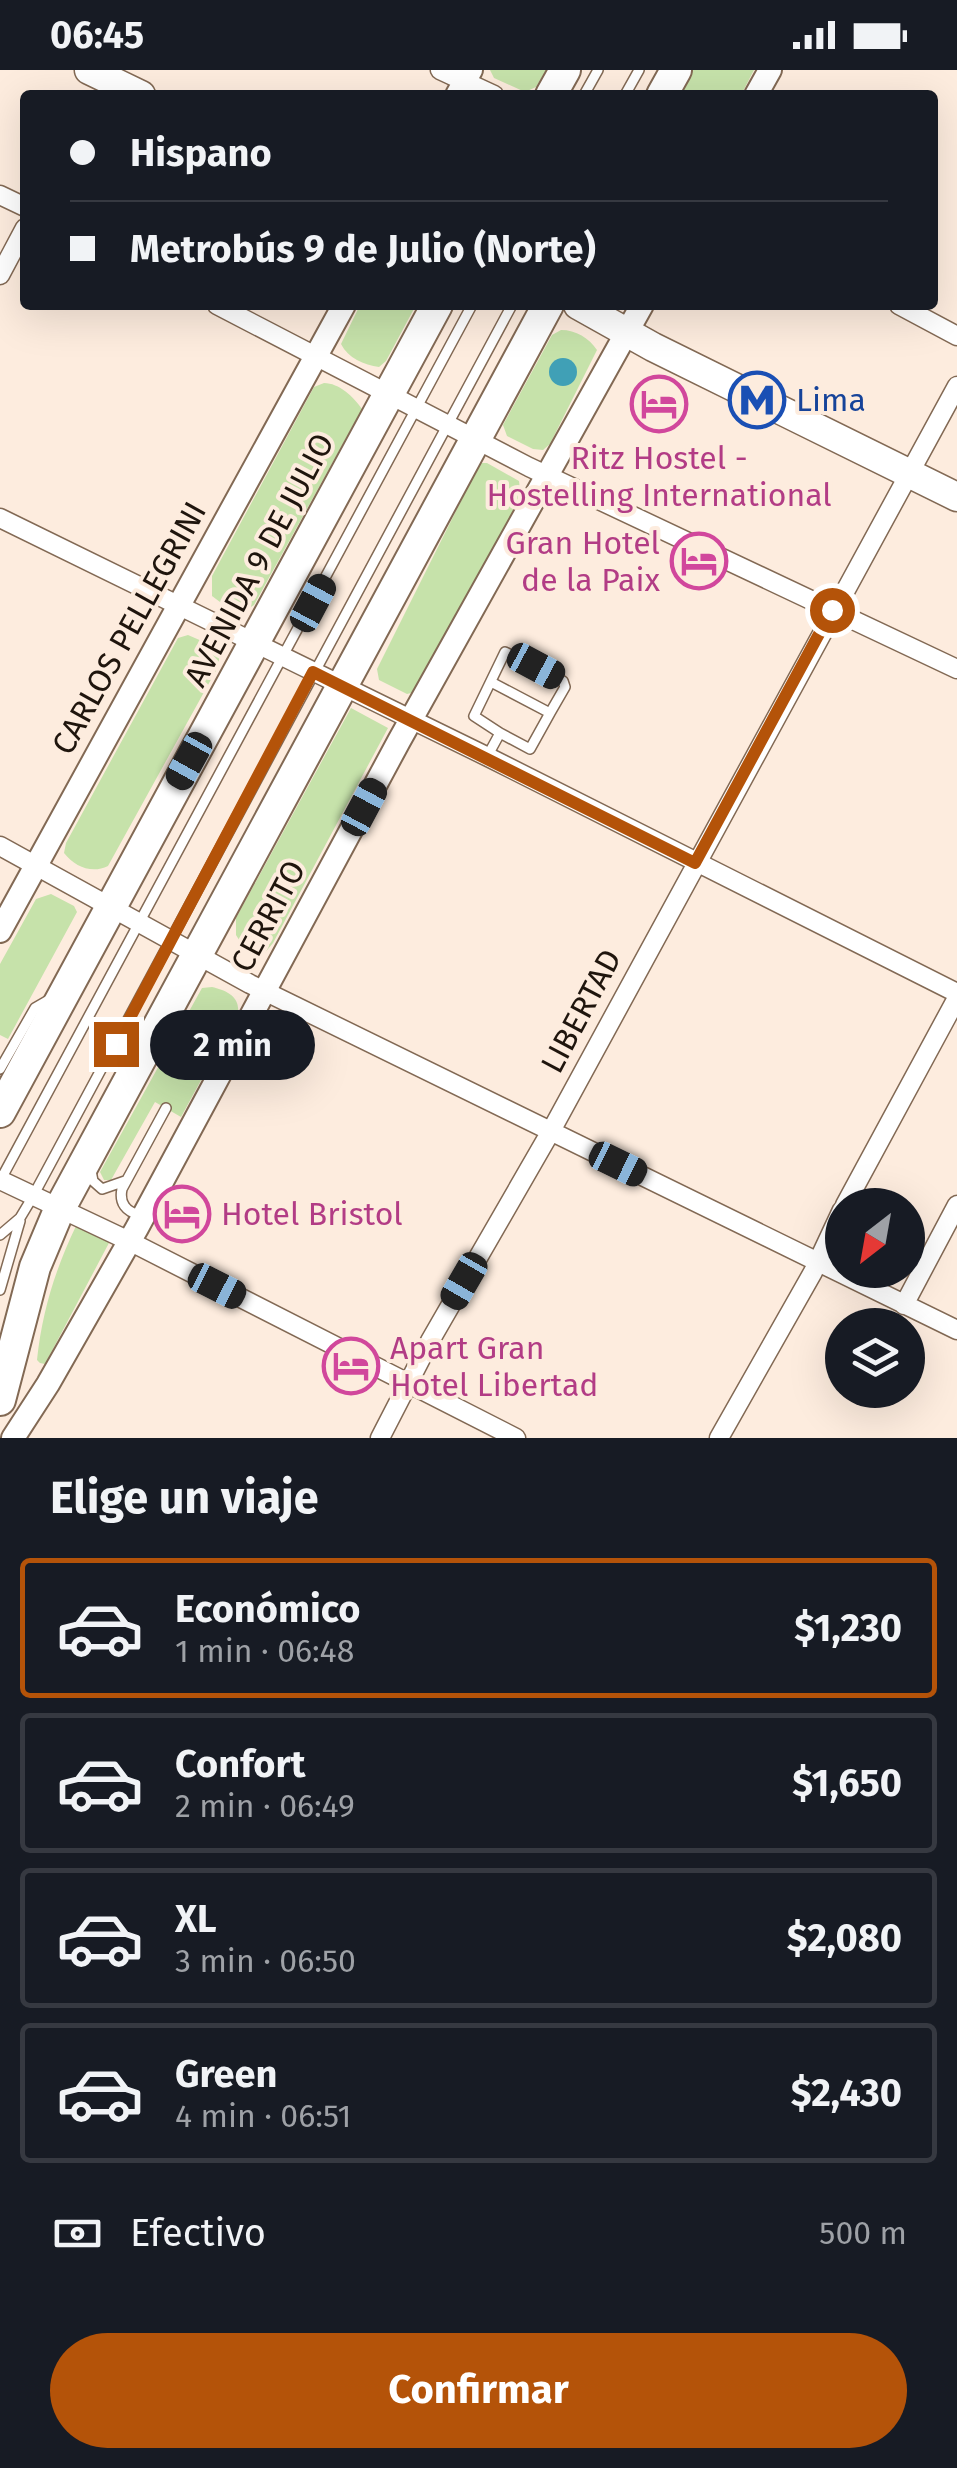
<!DOCTYPE html>
<html lang="es">
<head>
<meta charset="utf-8">
<style>
	body { margin:0; font-family:"Fira Sans",sans-serif; background:#242831; color:#f1f3f6; height:100vh; display:flex; flex-direction:column; font-size:38px; white-space:nowrap }
	* { box-sizing:border-box; margin:0 }
	p { font-size:32px; color:#9ea1a6 }
	.icon { flex:none; width:55px; height:55px; fill:none; stroke:currentColor; stroke-width:2; stroke-linecap:round; stroke-linejoin:round }
	.map { position:relative; height:1368px; overflow:hidden }
	.details { display:flex; flex-direction:column; background:#171b24; flex:1 }
	.details>* { flex:none }
	.guide { position:absolute; left:20px; top:20px; width:918px; height:220px; border-radius:10px; box-shadow:0 10px 40px #0002; display:grid; align-content:center; height:220px; padding:0 50px; background:#171b24 }
	.needle { width:65px; rotate:211deg }
	.tools { position:absolute; left:825px; top:1118px; display:grid; gap:20px }
	.tools a { display:grid; place-items:center; width:100px; height:100px; border-radius:50%; background:#171b24; box-shadow:0 10px 40px #0002; font-size:50px }
	.end { position:absolute; width:45px; height:45px; margin:-22px; border:12px solid #b45309; background:#fff; box-shadow:0 0 0 5px #fff }
	.from { border-radius:50% }
	.bubble { position:absolute; height:70px; border-radius:35px; background:#171b24; box-shadow:0 10px 40px #0002; font-size:32px; font-weight:700; line-height:70px; text-align:center }
	.car { position:absolute; width:30px; height:60px; margin:-30px -15px; border-radius:12px; box-shadow:0 0 8px 2px #0007; background:linear-gradient(#222 24%,#8ab4d8 0 40%,#222 0 76%,#8ab4d8 0 86%,#222 0) }
	.guide b { display:flex; align-items:center; gap:35px; height:95px; font-size:38px }
	.guide b+b { border-top:2px solid #363941 }
	.guide i { width:25px; height:25px; background:#f1f3f6 }
	ul { padding:0; list-style:none }
	li { display:flex; align-items:center; gap:30px; height:140px; margin:0 20px 15px; padding:0 30px; border:5px solid #363941; border-radius:10px }
	li div { flex:1 }
	li b { display:block; font-size:38px }
	li em { font-style:normal; font-weight:700 }
	li.on { border-color:#b45309 }
	li>.icon { width:90px; height:90px; stroke-width:1.5 }
	h2 { padding:0 50px; font-size:45px; line-height:120px }
	.pay { display:flex; align-items:center; gap:25px; height:110px; padding:0 50px; font-size:38px }
	.pay p { margin-inline-start:auto }
	.button { display:flex; gap:20px; margin-top:auto; padding:20px 50px }
	.button a { flex:1; height:115px; border-radius:60px; background:#b45309; color:#fff; font-size:40px; font-weight:700; line-height:115px; text-align:center }
	.status { display:flex; justify-content:space-between; align-items:center; height:70px; padding:0 50px; background:#171b24; direction:ltr }
	.status svg { height:28px; fill:currentColor }
	.map>svg:first-child { display:block }
	.green { fill:#c6e2aa }
	.water { fill:#40a0b6 }
	.lines { fill:none; stroke-linecap:round; stroke-linejoin:round }
	.service-casing { stroke:#826954; stroke-width:12 }
	.minor-casing { stroke:#826954; stroke-width:21 }
	.tertiary-casing { stroke:#826954; stroke-width:26 }
	.primary-casing { stroke:#826954; stroke-width:31 }
	.trunk-casing { stroke:#826954; stroke-width:34 }
	.service { stroke:#fff; stroke-width:9 }
	.minor { stroke:#fff; stroke-width:18 }
	.tertiary { stroke:#fff; stroke-width:22 }
	.primary { stroke:#fff; stroke-width:28 }
	.trunk { stroke:#fff; stroke-width:30 }
	.route { stroke:#b45309; stroke-width:12 }
	.labels { text-anchor:middle; stroke-width:8; stroke-linejoin:round; paint-order:stroke }
	.transit-label { font-size:32px; fill:#164399; stroke:#fdecde; text-anchor:start }
	.hotel-label { font-size:32px; fill:#b23c85; stroke:#fdecde; text-anchor:start }
	.street-label { font-size:32px; fill:#1f150d; stroke:#fdecde }
</style>
</head>
<body>
<div class="status"><b>06:45</b><svg viewBox="0 0 49 12"><path d="M0 12V9h3v3zM5 12V6h3v6zM10 12V3h3v9zM15 12V0h3v12zM26 1h20v11H26zM47 4h2v5h-2z"/></svg></div>
<div class="map">
<svg width="957" height="1368" viewBox="0 0 957 1368">
	<rect width="100%" height="100%" fill="#fdecde"/>
	<path class="green" d="M 490,0 L 546,0 L 536,17 L 525,22 L 494,8 Z
		M 691,0 L 754,0 L 741,25 L 677,25 Z
		M 360,235 L 416,235 L 386,291 L 379,297 C 364,295 348,288 341,274 Z
		M 561,260 C 576,260 589,268 597,280 L 550,374 L 543,380 L 533,379 L 507,366 L 503,355 L 552,265 Z
		M 324,313 C 339,313 354,327 362,339 L 254,535 L 243,542 L 232,541 L 212,526 L 212,506 L 314,317 Z
		M 480,393 L 487,393 L 519,411 L 521,428 L 415,622 L 407,624 L 379,610 L 377,599 Z
		M 188,565 L 211,575 L 219,584 L 219,595 L 108,796 C 92,804 75,797 64,783 L 66,773 L 178,568 Z
		M 351,638 L 388,658 L 273,873 L 263,885 L 246,881 L 236,865 L 236,848 Z
		M 51,824 L 74,836 L 77,842 L 8,969 L 0,965 L 0,894 L 36,829 Z
		M 212,917 C 225,920 240,926 238,942 L 181,1047 L 155,1032 L 111,1110 L 104,1110 L 100,1102 L 202,918 Z
		M 76,1156 L 110,1171 L 45,1294 L 40,1293 L 37,1290 C 42,1242 55,1200 76,1156 Z"/>
	<path class="water" d="M549 302a14 14 0 1 1 28 0a14 14 0 1 1-28 0Z"/>
	<g class="lines">
		<g class="service-casing">
			<path id="service" d="M 584,25 L 598,0
				M 625,25 L 639,0
				M 500,663 L 530,679 L 550,643
				M 488,685 L 500,663 L 474,646 L 505,582 L 563,611 L 565,617 L 550,643 L 491,612
				M 0,999 L 35,938 L 54,927
				M 91,1101 L 93,1111 L 102,1119 L 125,1111
				M 0,1111 L 472,235
				M 140,1145 C 126,1142 119,1133 122,1119 L 166,1038
				M 0,1165 L 20,1148 L 32,1128 L 512,235
				M 0,1220 L 20,1151"/>
		</g>
		<g class="minor-casing">
			<path id="minor" d="M 440,0 L 494,25
				M 0,125 L 25,137
				M 0,205 L 25,158
				M 217,235 L 529,397 L 957,599
				M 899,235 L 957,266
				M 0,448 L 488,687 L 957,923
				M 0,776 L 250,914 L 957,1260
				M 0,1110 L 129,1171 L 516,1368
				M 845,1135 L 957,928
				M 904,1235 L 957,1135
				M 380,1368 L 430,1271 L 551,1061 L 957,316
				M 719,1368 L 813,1202 L 842,1140"/>
		</g>
		<g class="tertiary-casing">
			<path id="tertiary" d="M 457,25 L 471,0
				M 756,25 L 770,0
				M 0,861 L 344,235
				M 13,1368 L 48,1314 L 137,1158 L 399,671 L 642,235"/>
		</g>
		<g class="primary-casing">
			<path id="primary" d="M 89,0 L 141,25
				M 578,235 L 653,277 L 957,427"/>
		</g>
		<g class="trunk-casing">
			<path id="trunk" d="M 551,25 L 565,0
				M 662,25 L 676,0
				M 0,1042 L 437,235
				M 0,1330 L 35,1197 L 59,1140 L 548,235"/>
		</g>
		<use href="#service" class="service"/>
		<use href="#minor" class="minor"/>
		<use href="#tertiary" class="tertiary"/>
		<use href="#primary" class="primary"/>
		<use href="#trunk" class="trunk"/>
	</g>
	<g class="lines">
		<path class="route" d="M 116,974 L 313,602 L 695,793 L 832,540"/>
	</g>
	<defs>
		<g id="metro-ring" transform="scale(2.875)"><circle r="9.5" fill="#fdecde" stroke="#1a4fb4" stroke-width="1.5"/><path d="M-5.5 5V-5H-3L0 0L3-5H5.5V5H3V-.5L0 4L-3-.5V5Z" fill="#1a4fb4"/></g>
		<g id="hotel-ring" transform="scale(2.875)"><circle r="9.5" fill="#fdecde" stroke="#d1479c" stroke-width="1.5"/><path d="M-6-4.5h1.5V1H6V5H4.5V3h-9V5H-6ZM-4 0a1.8 1.8 0 1 1 3.6 0ZM.5 0V-2.5h3Q6-2.5 6 0Z" fill="#d1479c"/></g>
	</defs>
	<g fill-rule="evenodd">
		<use href="#metro-ring" x="757" y="330"/>
		<use href="#hotel-ring" x="659" y="334"/>
		<use href="#hotel-ring" x="699" y="491"/>
		<use href="#hotel-ring" x="182" y="1144"/>
		<use href="#hotel-ring" x="351" y="1296"/>
	</g>
	<g class="labels">
		<g class="transit-label">
			<text x="796" y="341">Lima</text>
		</g>
		<g class="hotel-label">
			<text x="659" y="399" text-anchor="middle">Ritz Hostel -<tspan x="659" dy="37">Hostelling International</tspan></text>
			<text x="660" y="484" text-anchor="end">Gran Hotel<tspan x="660" dy="37">de la Paix</tspan></text>
			<text x="221" y="1155">Hotel Bristol</text>
			<text x="390" y="1289">Apart Gran<tspan x="390" dy="37">Hotel Libertad</tspan></text>
		</g>
		<g class="street-label">
			<text transform="translate(259 490) rotate(-62)" y="11">AVENIDA 9 DE JULIO</text>
			<text transform="translate(129 558) rotate(-61)" y="11">CARLOS PELLEGRINI</text>
			<text transform="translate(268 846) rotate(-62)" y="11">CERRITO</text>
			<text transform="translate(581 941) rotate(-62)" y="11">LIBERTAD</text>
		</g>
	</g>
</svg>
<div class="tools">
<a><svg class="needle" viewBox="-14 -14 28 28"><path d="M0-13l5 13h-10z" fill="#e53935"/><path d="M0 13l5-13h-10z" fill="#9ea1a6"/></svg></a>
<a><svg class="icon" aria-label="layers" viewBox="0 0 24 24"><path d="M12 4l9 5-9 5-9-5zM3 14l9 5 9-5"/></svg></a>
</div>
<i class="end from" style="left:832px;top:540px"></i>
<i class="end" style="left:116px;top:974px"></i>
<div class="bubble" style="left:150px;top:940px;width:165px">2 min</div>
<i class="car" style="left:313px;top:533px;rotate:28deg"></i>
<i class="car" style="left:536px;top:596px;rotate:118deg"></i>
<i class="car" style="left:189px;top:691px;rotate:209deg"></i>
<i class="car" style="left:364px;top:737px;rotate:28deg"></i>
<i class="car" style="left:618px;top:1094px;rotate:116deg"></i>
<i class="car" style="left:464px;top:1211px;rotate:210deg"></i>
<i class="car" style="left:217px;top:1216px;rotate:117deg"></i>
<div class="guide">
<b><i class="from"></i>Hispano</b>
<b><i></i>Metrobús 9 de Julio (Norte)</b>
</div>
</div>
<section class="details">
<h2>Elige un viaje</h2>
<ul>
<li class="on"><svg class="icon" aria-label="car" viewBox="0 0 24 24"><path d="M5 17H2v-5l4-1 3-4h7l3 4 3 1v5h-3M9 17h6M6 11h13"/><circle cx="7" cy="17" r="2"/><circle cx="17" cy="17" r="2"/></svg><div><b>Económico</b><p>1 min · 06:48</p></div><em>$1,230</em></li>
<li><svg class="icon" aria-label="car" viewBox="0 0 24 24"><path d="M5 17H2v-5l4-1 3-4h7l3 4 3 1v5h-3M9 17h6M6 11h13"/><circle cx="7" cy="17" r="2"/><circle cx="17" cy="17" r="2"/></svg><div><b>Confort</b><p>2 min · 06:49</p></div><em>$1,650</em></li>
<li><svg class="icon" aria-label="car" viewBox="0 0 24 24"><path d="M5 17H2v-5l4-1 3-4h7l3 4 3 1v5h-3M9 17h6M6 11h13"/><circle cx="7" cy="17" r="2"/><circle cx="17" cy="17" r="2"/></svg><div><b>XL</b><p>3 min · 06:50</p></div><em>$2,080</em></li>
<li><svg class="icon" aria-label="car" viewBox="0 0 24 24"><path d="M5 17H2v-5l4-1 3-4h7l3 4 3 1v5h-3M9 17h6M6 11h13"/><circle cx="7" cy="17" r="2"/><circle cx="17" cy="17" r="2"/></svg><div><b>Green</b><p>4 min · 06:51</p></div><em>$2,430</em></li>
</ul>
<div class="pay"><svg class="icon" aria-label="cash" viewBox="0 0 24 24"><path d="M3 7h18v10H3z"/><circle cx="12" cy="12" r="2"/></svg>Efectivo<p>500 m</p></div>
<div class="button"><a>Confirmar</a></div>
</section>
</body>
</html>
